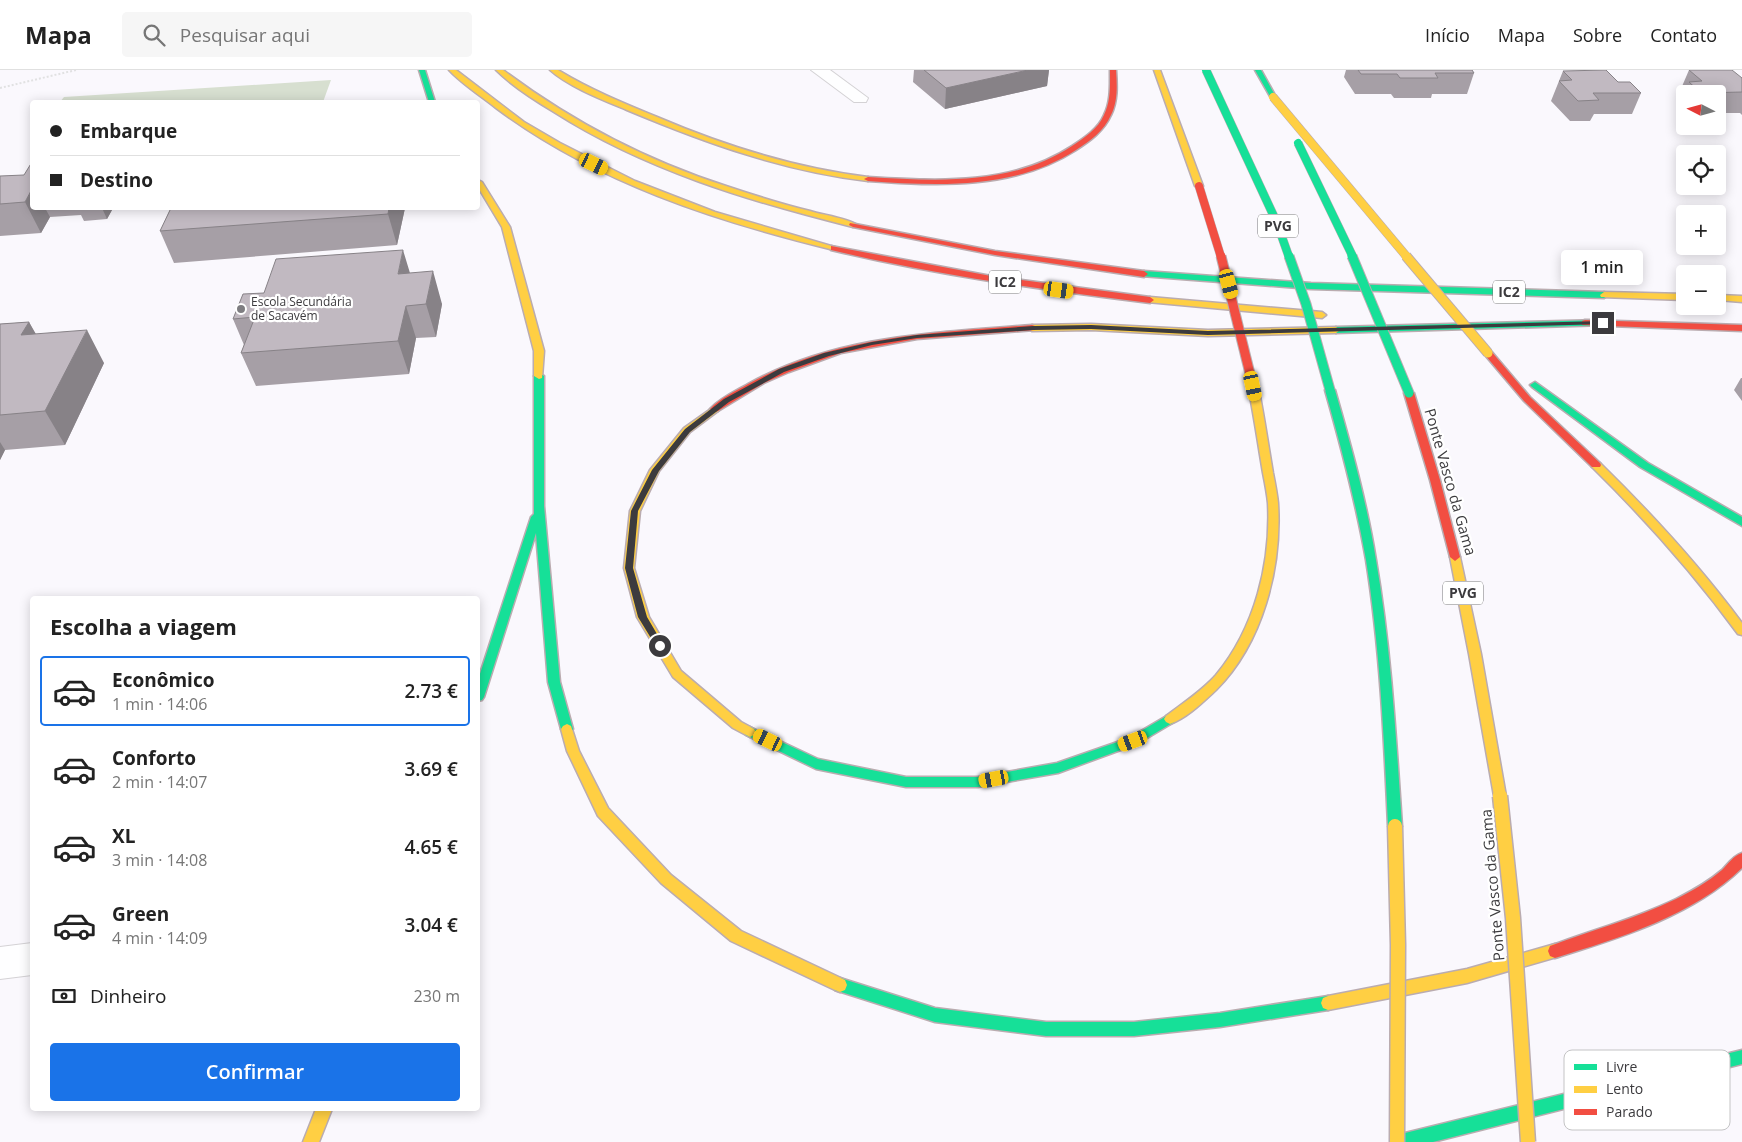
<!DOCTYPE html>
<html lang="pt">
<head>
<meta charset="utf-8">
<style>
	body { margin:0; font-family:"Open Sans",sans-serif; background:#f6f6f6; color:#222; height:100vh; display:flex; flex-direction:column; font-size:19px; white-space:nowrap }
	* { box-sizing:border-box; margin:0 }
	p { font-size:16px; color:#767676 }
	.icon { flex:none; width:28px; height:28px; fill:none; stroke:currentColor; stroke-width:2; stroke-linecap:round; stroke-linejoin:round }
	.map { position:relative; flex:1; overflow:hidden }
	.sheet { position:absolute; left:30px; top:526px; width:450px; height:515px; display:flex; flex-direction:column; background:#fff; border-radius:5px; box-shadow:0 2px 12px #0003 }
	.sheet>* { flex:none }
	.guide { position:absolute; left:30px; top:30px; width:450px; height:110px; border-radius:5px; box-shadow:0 2px 12px #0003; display:grid; align-content:center; height:110px; padding:0 20px; background:#fff }
	.needle { width:32px; rotate:276deg }
	.fabs { position:absolute; left:1676px; top:15px; display:grid; gap:10px }
	.fabs a { display:grid; place-items:center; width:50px; height:50px; border-radius:5px; background:#fff; box-shadow:0 2px 12px #0003; font-size:25px }
	.end { position:absolute; width:22px; height:22px; margin:-11px; border:6px solid #3c3b3e; background:#fff; box-shadow:0 0 0 2px #fff }
	.from { border-radius:50% }
	.bubble { position:absolute; height:35px; border-radius:5px; background:#fff; box-shadow:0 2px 12px #0003; font-size:16px; font-weight:600; line-height:35px; text-align:center }
	.car { position:absolute; width:15px; height:30px; margin:-15px -8px; border-radius:6px; box-shadow:0 0 4px 1px #0007; background:linear-gradient(#f5c518 24%,#345 0 40%,#f5c518 0 76%,#345 0 86%,#f5c518 0) }
	.guide b { display:flex; align-items:center; gap:18px; height:48px; font-size:19px }
	.guide b+b { border-top:1px solid #e0e0e0 }
	.guide i { width:12px; height:12px; background:#222 }
	ul { padding:0; list-style:none }
	li { display:flex; align-items:center; gap:15px; height:70px; margin:0 10px 8px; padding:0 10px; border:2px solid transparent; border-radius:5px }
	li div { flex:1 }
	li b { display:block; font-size:19px }
	li em { font-style:normal; font-weight:600 }
	li.active { border-color:#1a73e8 }
	li>.icon { width:45px; height:45px; stroke-width:1.5 }
	h2 { padding:0 20px; font-size:22px; line-height:60px }
	.pay { display:flex; align-items:center; gap:12px; height:55px; padding:0 20px; font-size:19px }
	.pay p { margin-inline-start:auto }
	.primary-button { display:flex; gap:10px; margin-top:auto; padding:10px 20px }
	.primary-button a { flex:1; height:58px; border-radius:5px; background:#1a73e8; color:#fff; font-size:20px; font-weight:600; line-height:58px; text-align:center }
	header { display:flex; align-items:center; gap:30px; box-sizing:border-box; height:70px; padding:0 25px; background:#fff; border-bottom:1px solid #e0e0e0 }
	header strong { font-size:24px }
	nav { display:flex; gap:28px; margin-inline-start:auto; font-size:18px }
	.search { width:350px; height:45px; background:#f6f6f6; display:flex; align-items:center; gap:12px; box-sizing:border-box; padding:0 18px; border-radius:5px; color:#767676; font-size:19px }
	.map>svg:first-child { display:block }
	.green { fill:#d7dfd0 }
	.lines { fill:none; stroke-linecap:round; stroke-linejoin:round }
	.street-casing { stroke:#d4d2d5; stroke-width:2 }
	.fast-casing { stroke:#baacb0; stroke-width:3 }
	.slow-casing { stroke:#baacb0; stroke-width:3 }
	.jam-casing { stroke:#baacb0; stroke-width:3 }
	.path { stroke:#e1e1e2; stroke-width:2; stroke-dasharray:2 2; stroke-linecap:butt }
	.street { fill:#fefeff; fill-rule:evenodd }
	.fast { fill:#16e098; fill-rule:evenodd }
	.slow { fill:#ffcf43; fill-rule:evenodd }
	.jam { fill:#f24e42; fill-rule:evenodd }
	.fast-bridge-far1-casing { stroke:#baacb0; stroke-width:9; stroke-linecap:butt }
	.fast-bridge-casing { stroke:#baacb0; stroke-width:11; stroke-linecap:butt }
	.slow-bridge-far2-casing { stroke:#baacb0; stroke-width:9; stroke-linecap:butt }
	.slow-bridge-far1-casing { stroke:#baacb0; stroke-width:11; stroke-linecap:butt }
	.slow-bridge-casing { stroke:#baacb0; stroke-width:17; stroke-linecap:butt }
	.jam-bridge-far1-casing { stroke:#baacb0; stroke-width:9; stroke-linecap:butt }
	.jam-bridge-casing { stroke:#baacb0; stroke-width:11; stroke-linecap:butt }
	.fast-bridge-far1 { stroke:#16e098; stroke-width:8 }
	.fast-bridge { stroke:#16e098; stroke-width:9 }
	.slow-bridge-far2 { stroke:#ffcf43; stroke-width:8 }
	.slow-bridge-far1 { stroke:#ffcf43; stroke-width:9 }
	.slow-bridge { stroke:#ffcf43; stroke-width:14 }
	.jam-bridge-far1 { stroke:#f24e42; stroke-width:8 }
	.jam-bridge { stroke:#f24e42; stroke-width:9 }
	.wall { fill:#a69fa6 }
	.shaded-wall { fill:#878287 }
	.building { fill:#c1b9c1; stroke:#878287 }
	.route { fill:#3c3b3e }
	.poi-dot { fill:#7e7d81; stroke:#fff; stroke-width:2 }
	.labels { text-anchor:middle; stroke-width:4.5; stroke-linejoin:round; paint-order:stroke }
	.far-poi-label { font-size:12px; fill:#3c3b3e; stroke:#fff; text-anchor:start }
	.shield { fill:#fff; stroke:#767678; stroke-width:1 }
	.shield-label { font-size:14px; font-weight:bold; fill:#3c3b3e }
	.street-label { font-size:15px; fill:#3c3b3e; stroke:#fff }
	.key { fill:#fff; stroke:#c4c4c5; stroke-width:1 }
	.key-label { font-size:14px; fill:#3c3b3e }
</style>
</head>
<body>
<header>
<strong>Mapa</strong>
<div class="search"><svg class="icon" aria-label="search" viewBox="0 0 24 24"><circle cx="10" cy="10" r="6"/><path d="M15 15l6 6"/></svg>Pesquisar aqui</div>
<nav><a>Início</a><a>Mapa</a><a>Sobre</a><a>Contato</a></nav>
</header>
<div class="map">
<svg width="1742" height="1072" viewBox="0 0 1742 1072">
	<rect width="100%" height="100%" fill="#faf8fd"/>
	<path class="green" d="M 331,10 L 323,32 L 60,32 L 64,27 Z"/>
	<g class="lines">
		<g class="street-casing">
			<path id="street" d="M 811,0 L 830,0 L 868,28 L 866,32 L 854,32 Z
				M 32,873 L 32,905 L 0,909 L 0,877 Z"/>
		</g>
		<g class="fast-casing">
			<path id="fast" d="M 419,0 L 425,0 L 435,32 L 429,32 Z
				M 1255,0 L 1261,0 L 1276,27 L 1275,28 L 1271,28 Z
				M 1144,201 L 1311,213 L 1604,222 L 1608,225 L 1604,228 L 1311,219 L 1141,206 L 1140,204 Z
				M 1603,250 L 1607,253 L 1606,255 L 1336,263 L 1332,260 L 1336,257 Z
				M 539,303 L 544,306 L 544,436 L 560,612 L 573,659 L 571,662 L 567,664 L 563,662 L 561,659 L 548,612 L 536,463 L 484,627 L 482,630 L 478,631 L 478,610 L 531,447 L 534,444 L 534,306 Z
				M 1535,312 L 1648,393 L 1742,447 L 1742,456 L 1640,397 L 1532,317 L 1530,315 Z
				M 1330,317 L 1335,320 C 1351,376 1367,433 1376,490 C 1391,578 1396,667 1402,756 L 1400,760 L 1395,762 L 1390,760 L 1388,756 C 1384,667 1380,578 1366,490 C 1356,433 1341,376 1325,320 Z
				M 1170,644 L 1174,646 L 1176,649 L 1174,652 L 1137,674 L 1058,703 L 978,717 L 906,717 L 816,699 L 746,665 L 744,662 L 746,659 L 750,657 L 754,659 L 818,689 L 906,707 L 978,707 L 1057,693 L 1129,668 Z
				M 840,908 L 935,938 L 1046,952 L 1134,952 L 1220,943 L 1328,926 L 1333,928 L 1335,933 L 1333,938 L 1328,940 L 1220,957 L 1134,966 L 1046,966 L 935,952 L 835,920 L 833,915 L 835,910 Z
				M 1742,980 L 1742,994 L 1433,1072 L 1393,1072 L 1395,1066 L 1401,1064 Z"/>
		</g>
		<g class="slow-casing">
			<path id="slow" d="M 449,0 L 456,0 L 524,52 L 560,73 L 635,111 L 715,142 L 838,178 L 834,180 C 715,151 595,112 496,38 C 481,26 462,14 449,0 Z
				M 496,0 L 503,0 C 571,51 645,90 726,116 C 753,125 781,134 810,141 C 822,145 847,148 857,155 L 853,157 C 749,131 645,100 554,42 C 534,30 512,16 496,0 Z
				M 550,0 L 558,0 C 589,19 623,33 657,47 C 725,76 794,98 868,107 L 872,109 L 868,111 C 783,101 706,73 627,40 C 603,30 569,17 550,0 Z
				M 1154,0 L 1160,0 L 1203,116 L 1202,118 L 1195,116 Z
				M 478,110 L 482,112 L 510,157 L 544,281 L 542,308 L 539,309 L 534,306 L 534,281 L 502,157 L 478,117 Z
				M 1604,222 L 1685,224 L 1685,230 L 1601,227 L 1600,225 Z
				M 1718,225 L 1742,226 L 1742,232 L 1718,230 Z
				M 1150,227 L 1322,242 L 1326,245 L 1322,248 L 1147,232 L 1147,228 Z
				M 1091,254 L 1208,260 L 1336,257 L 1340,260 L 1336,263 L 1208,266 L 1091,260 L 1032,261 L 1028,258 L 1032,255 Z
				M 1253,313 L 1258,316 C 1264,345 1268,374 1273,403 C 1275,413 1277,423 1278,433 C 1282,498 1263,573 1216,620 C 1203,632 1187,648 1170,654 L 1166,652 L 1164,649 L 1166,646 C 1183,633 1202,621 1216,605 C 1255,558 1271,493 1268,433 C 1267,423 1265,413 1263,403 C 1258,374 1254,345 1248,316 Z
				M 715,336 L 720,339 L 718,341 L 690,362 L 659,401 L 640,441 L 634,498 L 649,547 L 681,601 L 741,652 L 754,659 L 756,662 L 754,665 L 750,667 L 733,658 L 673,607 L 637,547 L 624,498 L 630,441 L 650,400 L 684,358 Z
				M 1596,392 L 1600,393 C 1651,443 1699,495 1742,553 L 1742,565 L 1738,564 C 1694,504 1645,449 1592,397 L 1591,395 L 1592,393 Z
				M 1455,483 L 1460,487 L 1481,584 L 1506,726 L 1505,730 L 1500,731 L 1495,730 L 1494,726 L 1469,584 L 1450,487 Z
				M 567,654 L 571,656 L 579,681 L 608,738 L 671,805 L 741,861 L 845,910 L 847,915 L 845,920 L 840,922 L 835,920 L 731,871 L 661,813 L 598,746 L 567,681 L 561,659 L 563,656 Z
				M 1555,874 L 1560,876 L 1562,881 L 1560,886 L 1467,913 L 1328,940 L 1323,938 L 1321,933 L 1323,928 L 1328,926 L 1467,899 Z
				M 316,1039 L 332,1039 L 319,1072 L 303,1072 Z"/>
		</g>
		<g class="jam-casing">
			<path id="jam" d="M 1110,0 L 1116,0 C 1117,15 1118,31 1111,45 C 1104,61 1090,71 1076,80 C 1014,120 939,116 868,111 L 864,109 L 868,107 C 938,111 1011,116 1072,76 C 1084,68 1098,59 1104,45 C 1111,31 1110,15 1110,0 Z
				M 850,153 L 995,181 L 1144,201 L 1148,204 L 1144,207 L 995,185 L 853,157 L 849,155 Z
				M 831,176 L 991,206 L 1150,227 L 1154,230 L 1150,233 C 1043,220 936,205 831,180 Z
				M 1585,250 L 1742,255 L 1742,261 L 1582,255 L 1582,251 Z
				M 1032,255 L 1035,256 L 1035,260 L 917,269 L 841,283 L 789,302 L 764,313 L 718,341 L 715,342 L 710,339 C 720,328 736,321 748,314 C 837,265 933,263 1032,255 Z
				M 1488,280 L 1491,281 L 1530,327 L 1600,393 L 1601,395 L 1600,397 L 1592,397 L 1524,331 L 1485,285 L 1485,281 Z
				M 1409,320 L 1414,323 L 1440,410 L 1460,487 L 1455,491 L 1450,487 L 1430,410 L 1404,323 Z
				M 1742,783 L 1742,798 C 1693,846 1619,868 1555,888 L 1550,886 L 1548,881 L 1550,876 C 1592,860 1635,849 1676,829 C 1692,821 1708,812 1722,800 C 1728,794 1733,786 1742,783 Z"/>
		</g>
		<path class="path" d="M 0,18 L 76,0"/>
		<use href="#street" class="street"/>
		<use href="#fast" class="fast"/>
		<use href="#slow" class="slow"/>
		<use href="#jam" class="jam"/>
		<g class="fast-bridge-far1-casing">
			<path id="fast-bridge-far1" d="M 1206,0 L 1277,153 L 1289,187
				M 1298,73 L 1353,187"/>
		</g>
		<g class="fast-bridge-casing">
			<path id="fast-bridge" d="M 1289,186 L 1306,234 L 1330,320
				M 1352,186 L 1409,323"/>
		</g>
		<g class="slow-bridge-far2-casing">
			<path id="slow-bridge-far2" d="M 1273,27 L 1407,187"/>
		</g>
		<g class="slow-bridge-far1-casing">
			<path id="slow-bridge-far1" d="M 1406,186 L 1488,283"/>
		</g>
		<g class="slow-bridge-casing">
			<path id="slow-bridge" d="M 1500,726 L 1513,848 L 1528,1072
				M 1395,756 L 1398,875 L 1397,1072"/>
		</g>
		<g class="jam-bridge-far1-casing">
			<path id="jam-bridge-far1" d="M 1199,116 L 1221,187"/>
		</g>
		<g class="jam-bridge-casing">
			<path id="jam-bridge" d="M 1221,186 L 1253,316"/>
		</g>
		<use href="#fast-bridge-far1" class="fast-bridge-far1"/>
		<use href="#fast-bridge" class="fast-bridge"/>
		<use href="#slow-bridge-far2" class="slow-bridge-far2"/>
		<use href="#slow-bridge-far1" class="slow-bridge-far1"/>
		<use href="#slow-bridge" class="slow-bridge"/>
		<use href="#jam-bridge-far1" class="jam-bridge-far1"/>
		<use href="#jam-bridge" class="jam-bridge"/>
	</g>
	<path class="wall" d="M 914,0 L 1049,0 L 1047,16 L 945,39 L 913,12 Z
		M 1346,0 L 1472,0 L 1474,3 L 1467,24 L 1432,24 L 1431,28 L 1394,28 L 1391,24 L 1355,24 L 1344,7 Z
		M 1689,0 L 1742,8 L 1742,45 L 1740,43 L 1718,43 L 1718,24 L 1685,24 L 1685,37 L 1680,32 L 1683,24 L 1680,21 Z
		M 1563,1 L 1618,12 L 1641,23 L 1632,44 L 1594,44 L 1590,51 L 1570,51 L 1551,31 Z
		M 0,106 L 32,138 L 127,138 L 126,139 L 112,140 L 107,149 L 84,151 L 81,145 L 50,147 L 41,163 L 0,166 Z
		M 171,138 L 405,138 L 397,175 L 174,193 L 160,161 Z
		M 410,203 L 442,234 L 436,267 L 416,268 L 409,304 L 256,316 L 241,283 L 244,275 L 233,249 L 264,223 Z
		M 29,252 L 35,264 L 104,293 L 65,375 L 5,380 L 0,390 L 0,254 Z
		M 1741,308 L 1742,308 L 1742,331 L 1734,320 Z"/>
	<path class="shaded-wall" d="M 1028,0 L 1049,0 L 1047,16 L 945,39 L 946,18 Z
		M 32,119 L 32,138 L 45,138 L 50,147 L 41,163 L 25,132 Z
		M 102,138 L 111,138 L 112,140 L 107,149 Z
		M 389,138 L 405,138 L 397,175 L 388,144 Z
		M 403,180 L 413,213 L 408,236 L 398,204 Z
		M 433,201 L 442,234 L 436,267 L 426,234 Z
		M 406,236 L 416,268 L 409,304 L 398,271 Z
		M 29,252 L 48,285 L 21,265 Z
		M 87,260 L 104,293 L 65,375 L 45,341 Z
		M 0,372 L 5,380 L 0,390 Z"/>
	<path class="building" d="M 924,0 L 1028,0 L 946,18 Z
		M 1358,0 L 1472,0 L 1474,3 L 1435,3 L 1438,8 L 1400,8 L 1397,4 L 1361,4 Z
		M 1606,0 L 1618,12 L 1630,12 L 1641,23 L 1593,23 L 1599,30 L 1578,31 L 1559,11 L 1572,10 L 1563,1 Z
		M 1689,0 L 1732,0 L 1742,8 L 1742,22 L 1701,23 L 1689,12 L 1702,11 Z
		M 32,92 L 32,119 L 25,132 L 0,134 L 0,106 L 24,105 Z
		M 171,138 L 389,138 L 388,144 L 160,161 Z
		M 403,180 L 398,204 L 433,201 L 426,234 L 406,236 L 398,271 L 241,283 L 255,247 L 233,249 L 243,224 L 264,223 L 276,189 Z
		M 29,252 L 21,265 L 87,260 L 45,341 L 0,345 L 0,254 Z"/>
	<path class="route" d="M 1603,251 L 1606,253 L 1605,254 L 1208,265 L 1091,259 L 1033,260 L 917,268 L 872,275 L 829,286 L 784,302 L 729,332 L 690,362 L 659,401 L 638,441 L 633,498 L 647,547 L 664,576 L 663,578 L 657,578 L 638,547 L 625,498 L 631,441 L 652,400 L 685,359 L 724,329 L 779,299 L 824,283 L 872,272 L 917,265 L 1033,256 L 1091,255 L 1208,261 Z"/>
	<circle class="poi-dot" cx="241" cy="239" r="5"/>
	<g class="labels">
		<g class="far-poi-label">
			<text x="251" y="236">Escola Secundária<tspan x="251" dy="14">de Sacavém</tspan></text>
		</g>
		<g class="shield">
			<rect x="1258" y="144.5" width="40" height="23" rx="4"/>
			<rect x="989" y="200.5" width="32" height="23" rx="4"/>
			<rect x="1493" y="210.5" width="32" height="23" rx="4"/>
			<rect x="1443" y="511.5" width="40" height="23" rx="4"/>
		</g>
		<g class="shield-label">
			<text x="1278" y="161">PVG</text>
			<text x="1005" y="217">IC2</text>
			<text x="1509" y="227">IC2</text>
			<text x="1463" y="528">PVG</text>
		</g>
		<g class="street-label">
			<text transform="translate(1450 412) rotate(74)" y="5">Ponte Vasco da Gama</text>
			<text transform="translate(1493 815) rotate(-95)" y="5">Ponte Vasco da Gama</text>
		</g>
	</g>
	<rect x="1564" y="980" width="166" height="80" rx="8" class="key"/>
	<rect x="1574" y="994" width="23" height="6" fill="#16e098"/>
	<rect x="1574" y="1016" width="23" height="7" fill="#ffcf43"/>
	<rect x="1574" y="1039" width="23" height="6" fill="#f24e42"/>
	<g class="key-label">
		<text x="1606" y="1002">Livre</text>
		<text x="1606" y="1024">Lento</text>
		<text x="1606" y="1047">Parado</text>
	</g>
</svg>
<div class="fabs">
<a><svg class="needle" viewBox="-14 -14 28 28"><path d="M0-13l5 13h-10z" fill="#e53935"/><path d="M0 13l5-13h-10z" fill="#767676"/></svg></a>
<a><svg class="icon" aria-label="locate" viewBox="0 0 24 24"><circle cx="12" cy="12" r="6"/><path d="M12 2v4M12 18v4M2 12h4M18 12h4"/></svg></a>
<a>+</a>
<a>−</a>
</div>
<i class="end from" style="left:660px;top:576px"></i>
<i class="end" style="left:1603px;top:253px"></i>
<div class="bubble" style="left:1561px;top:180px;width:82px">1 min</div>
<i class="car" style="left:594px;top:94px;rotate:116deg"></i>
<i class="car" style="left:1229px;top:214px;rotate:165deg"></i>
<i class="car" style="left:1059px;top:220px;rotate:98deg"></i>
<i class="car" style="left:1253px;top:316px;rotate:168deg"></i>
<i class="car" style="left:768px;top:670px;rotate:296deg"></i>
<i class="car" style="left:1133px;top:671px;rotate:250deg"></i>
<i class="car" style="left:994px;top:709px;rotate:260deg"></i>
<div class="guide">
<b><i class="from"></i>Embarque</b>
<b><i></i>Destino</b>
</div>
<section class="sheet">
<h2>Escolha a viagem</h2>
<ul>
<li class="active"><svg class="icon" aria-label="car" viewBox="0 0 24 24"><path d="M5 17H2v-5l4-1 3-4h7l3 4 3 1v5h-3M9 17h6M6 11h13"/><circle cx="7" cy="17" r="2"/><circle cx="17" cy="17" r="2"/></svg><div><b>Econômico</b><p>1 min · 14:06</p></div><em>2.73 €</em></li>
<li><svg class="icon" aria-label="car" viewBox="0 0 24 24"><path d="M5 17H2v-5l4-1 3-4h7l3 4 3 1v5h-3M9 17h6M6 11h13"/><circle cx="7" cy="17" r="2"/><circle cx="17" cy="17" r="2"/></svg><div><b>Conforto</b><p>2 min · 14:07</p></div><em>3.69 €</em></li>
<li><svg class="icon" aria-label="car" viewBox="0 0 24 24"><path d="M5 17H2v-5l4-1 3-4h7l3 4 3 1v5h-3M9 17h6M6 11h13"/><circle cx="7" cy="17" r="2"/><circle cx="17" cy="17" r="2"/></svg><div><b>XL</b><p>3 min · 14:08</p></div><em>4.65 €</em></li>
<li><svg class="icon" aria-label="car" viewBox="0 0 24 24"><path d="M5 17H2v-5l4-1 3-4h7l3 4 3 1v5h-3M9 17h6M6 11h13"/><circle cx="7" cy="17" r="2"/><circle cx="17" cy="17" r="2"/></svg><div><b>Green</b><p>4 min · 14:09</p></div><em>3.04 €</em></li>
</ul>
<div class="pay"><svg class="icon" aria-label="cash" viewBox="0 0 24 24"><path d="M3 7h18v10H3z"/><circle cx="12" cy="12" r="2"/></svg>Dinheiro<p>230 m</p></div>
<div class="primary-button"><a>Confirmar</a></div>
</section>
</div>
</body>
</html>
